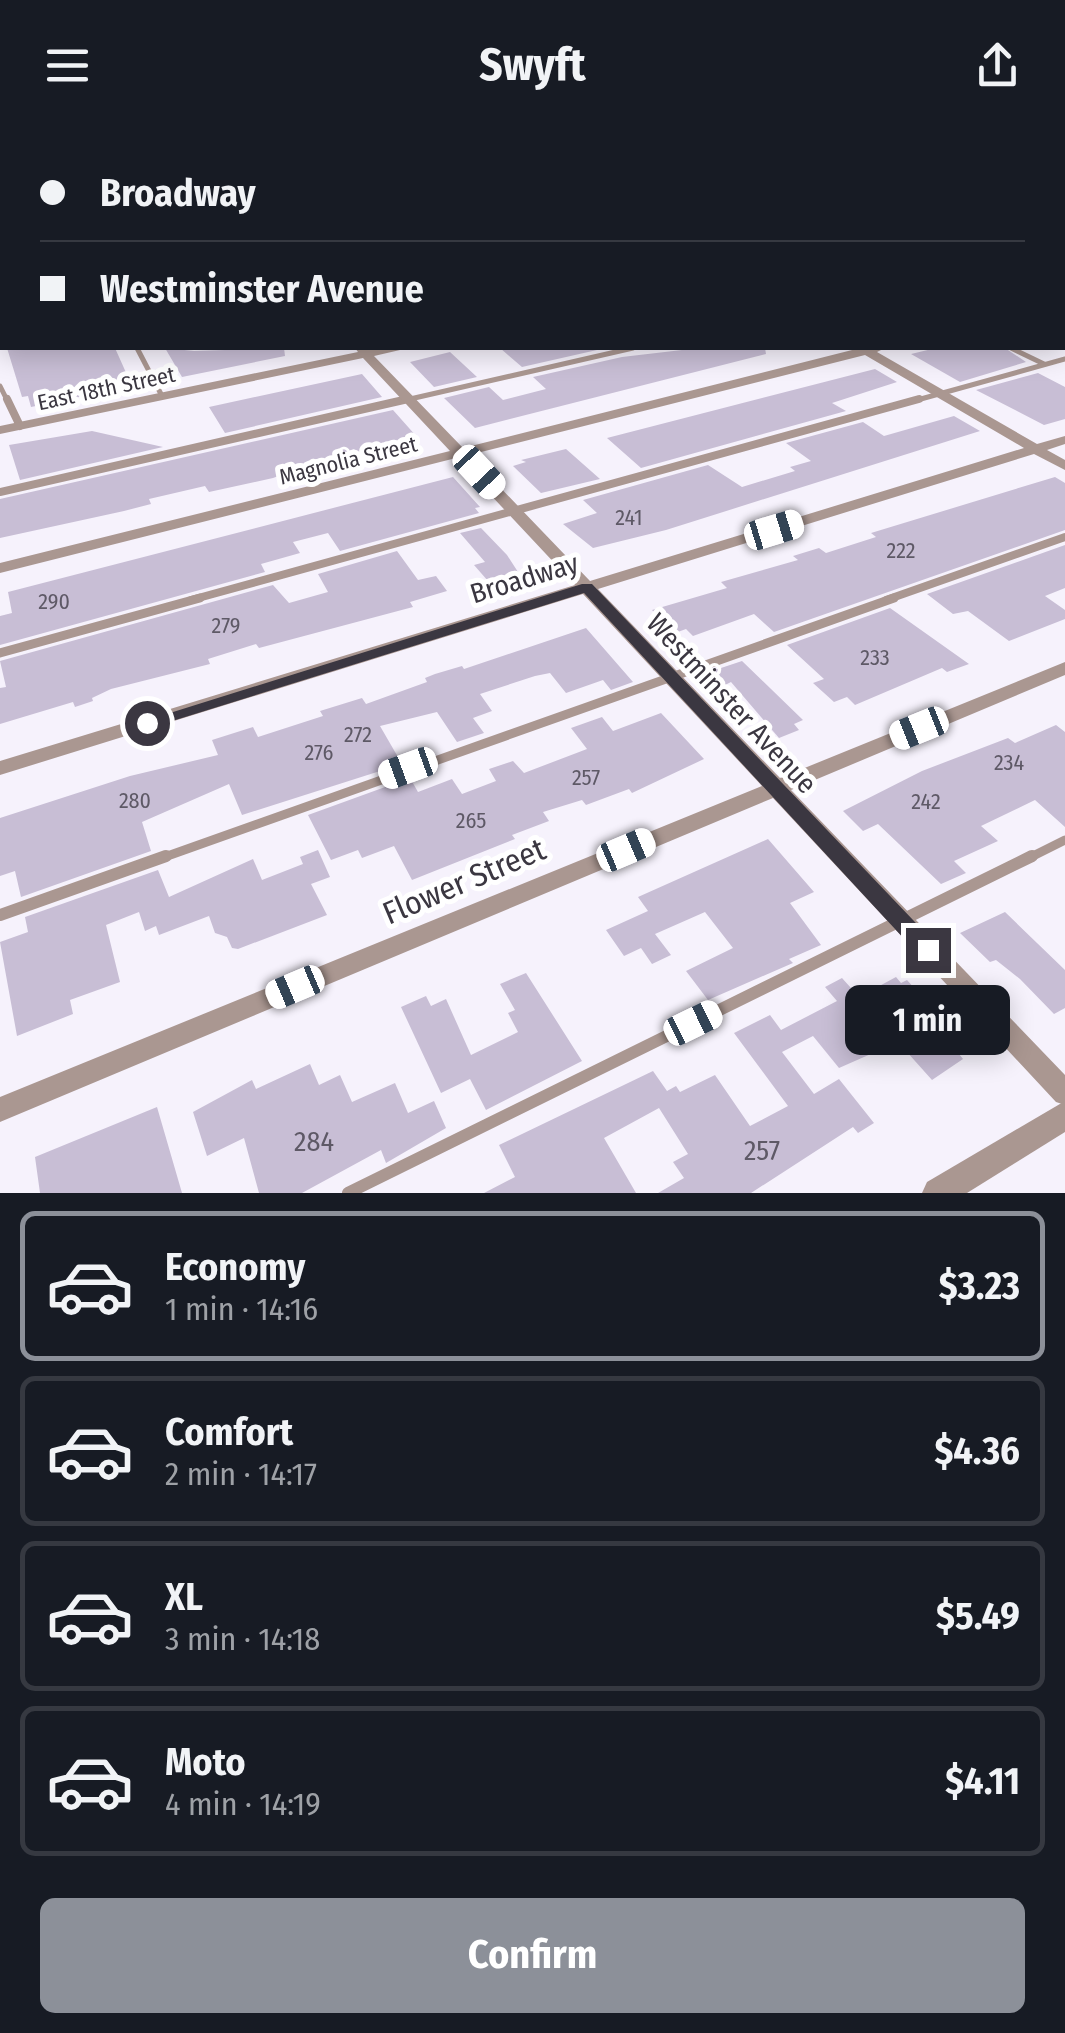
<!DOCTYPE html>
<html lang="en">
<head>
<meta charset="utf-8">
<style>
	body { margin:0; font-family:"Fira Sans Condensed",sans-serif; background:#242831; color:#f1f3f6; height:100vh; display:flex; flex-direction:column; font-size:38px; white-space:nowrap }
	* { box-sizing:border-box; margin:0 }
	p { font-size:32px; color:#9ea1a6 }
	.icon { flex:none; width:55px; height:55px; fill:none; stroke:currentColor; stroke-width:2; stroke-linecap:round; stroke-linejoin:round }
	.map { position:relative; height:1063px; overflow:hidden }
	.sheet { display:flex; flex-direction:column; background:#171b24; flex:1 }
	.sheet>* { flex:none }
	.hud { position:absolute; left:0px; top:0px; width:1065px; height:220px; box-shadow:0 5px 25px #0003; display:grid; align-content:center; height:220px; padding:0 40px; background:#171b24 }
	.end { position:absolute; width:45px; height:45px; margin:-22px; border:12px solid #3b3741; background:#fff; box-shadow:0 0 0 5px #fff }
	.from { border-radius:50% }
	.bubble { position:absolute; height:70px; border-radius:15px; background:#171b24; box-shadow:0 5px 25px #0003; font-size:32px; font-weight:700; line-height:70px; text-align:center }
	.car { position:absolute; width:30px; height:60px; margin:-30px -15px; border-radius:12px; box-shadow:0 0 8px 2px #0007; background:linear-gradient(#fff 24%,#345 0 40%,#fff 0 76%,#345 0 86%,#fff 0) }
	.hud b { display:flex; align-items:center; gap:35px; height:95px; font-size:38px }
	.hud b+b { border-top:2px solid #363941 }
	.hud i { width:25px; height:25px; background:#f1f3f6 }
	ul { padding:18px 0 0; list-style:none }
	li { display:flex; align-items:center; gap:30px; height:150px; margin:0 20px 15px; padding:0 20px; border:5px solid #363941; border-radius:15px }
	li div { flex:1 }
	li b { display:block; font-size:38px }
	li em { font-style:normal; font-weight:700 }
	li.selected { border-color:#8c9099 }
	li>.icon { width:90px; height:90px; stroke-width:1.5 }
	.cta { display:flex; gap:20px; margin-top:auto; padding:20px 40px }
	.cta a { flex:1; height:115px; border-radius:15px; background:#8c9099; color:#fff; font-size:40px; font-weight:700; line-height:115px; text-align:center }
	header { display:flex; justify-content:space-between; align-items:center; height:130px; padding:0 40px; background:#171b24; font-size:45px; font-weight:700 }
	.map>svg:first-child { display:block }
	.built { fill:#f1eafd }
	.building { fill:#c8bed5 }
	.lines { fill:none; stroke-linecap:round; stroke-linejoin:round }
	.service-far4 { stroke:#aa9791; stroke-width:4 }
	.service-far3 { stroke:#aa9791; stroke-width:5 }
	.service-far2 { stroke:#aa9791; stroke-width:8 }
	.service-far1 { stroke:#aa9791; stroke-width:9 }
	.service { stroke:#aa9791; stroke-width:12 }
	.minor { fill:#aa9791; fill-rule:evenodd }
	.tertiary { fill:#aa9791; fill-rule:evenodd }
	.secondary { fill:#866a62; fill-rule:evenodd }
	.route { fill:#3b3741 }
	.labels { text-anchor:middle; stroke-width:10; stroke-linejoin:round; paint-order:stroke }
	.far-street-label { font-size:22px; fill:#3b3741; stroke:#fff }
	.number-label { font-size:22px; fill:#5e5966 }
	.street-label { font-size:28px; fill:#3b3741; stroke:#fff }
	.near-number-label { font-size:28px; fill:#5e5966 }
	.near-street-label { font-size:32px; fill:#3b3741; stroke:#fff }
</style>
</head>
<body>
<header><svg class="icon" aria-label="menu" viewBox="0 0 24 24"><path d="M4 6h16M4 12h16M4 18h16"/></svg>Swyft<svg class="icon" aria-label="share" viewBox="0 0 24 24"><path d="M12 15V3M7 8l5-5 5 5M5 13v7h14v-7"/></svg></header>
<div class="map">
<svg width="1065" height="1063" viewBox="0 0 1065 1063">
	<rect width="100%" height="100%" fill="#f6f2fc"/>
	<path class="built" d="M 0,0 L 465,0 L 469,2 L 2,2 L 0,70 Z"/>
	<path class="building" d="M 7,218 L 115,218 L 132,256 L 31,277 L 28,266 L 22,267 Z
		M 165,218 L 194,221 L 284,218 L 285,226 L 182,247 Z
		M 500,218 L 594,218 L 597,220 L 522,237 Z
		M 699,218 L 765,218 L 766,224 L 475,298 L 444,268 L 489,257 L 503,270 L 546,259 L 533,247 L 622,227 Z
		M 936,218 L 1005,218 L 1026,232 L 960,252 L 911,224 Z
		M 450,222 L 477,247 L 434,257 L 410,232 Z
		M 875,239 L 897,252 L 832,273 L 846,281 L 641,338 L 607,308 Z
		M 1038,243 L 1065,257 L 1065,289 L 1044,295 L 976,260 Z
		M 362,244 L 382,267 L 225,303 L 209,277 Z
		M 393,280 L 417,307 L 413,310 L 360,326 L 354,319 L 273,348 L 209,362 L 205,356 L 149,369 L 151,374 L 124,381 L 0,408 L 0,369 Z
		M 954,286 L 980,301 L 666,400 L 593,418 L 563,394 L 597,383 L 583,370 L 708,335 L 742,357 L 795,341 L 790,337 L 811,331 L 786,313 L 863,292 L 884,306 Z
		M 92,301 L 163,317 L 20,350 L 9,315 Z
		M 566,319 L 600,349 L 541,363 L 513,336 L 526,332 L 521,330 Z
		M 453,347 L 480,377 L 475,378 L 479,383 L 340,421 L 328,403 L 293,412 L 300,423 L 261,434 L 265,442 L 0,515 L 0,486 L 12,483 L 8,462 Z
		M 1055,347 L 1065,353 L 1065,400 L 774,502 L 754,484 L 693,506 L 686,499 L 675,503 L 652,480 L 727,458 L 721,452 L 798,430 L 793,426 L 819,418 L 826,423 L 876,407 L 871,403 Z
		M 481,398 L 507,425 L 518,442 L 488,451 L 474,435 L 485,432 L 460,403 Z
		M 1065,415 L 1065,458 L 1045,466 L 1065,480 L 1065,489 L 1009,511 L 968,481 L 953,484 L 927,464 Z
		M 397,421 L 418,450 L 436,446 L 447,461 L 410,472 L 413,477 L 259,518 L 256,514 L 208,529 L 210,534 L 111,559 L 92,568 L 93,571 L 75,577 L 73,572 L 0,594 L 0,558 L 6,557 L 0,531 L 273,455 L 289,473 L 328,462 L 318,444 Z
		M 890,478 L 969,534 L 947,542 L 942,538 L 855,575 L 847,567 L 834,572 L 813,553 L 824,549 L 787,515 Z
		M 586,498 L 633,552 L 611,560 L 603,550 L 566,563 L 550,543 L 535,546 L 480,564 L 492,581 L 473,588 L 484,603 L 457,612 L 437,582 L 380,596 L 402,634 L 242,685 L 229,654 L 142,692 L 151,721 L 21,767 L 15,741 L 0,746 L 0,688 L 130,646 L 218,625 L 212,610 L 253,597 L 258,607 L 323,586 L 320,581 L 362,568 L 366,574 L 427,552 L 425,548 L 435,544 L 462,536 L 464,539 Z
		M 742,531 L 803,590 L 794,594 L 799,600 L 779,608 L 731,552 L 725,555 L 712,541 Z
		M 661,583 L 704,629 L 632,663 L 629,659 L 586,675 L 582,670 L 543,682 L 549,691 L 512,705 L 515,709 L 412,750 L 394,716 L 362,728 L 358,720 L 331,730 L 308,685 L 410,648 L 418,662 L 452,649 L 462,664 L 496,651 L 489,639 L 513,631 L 524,643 L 587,619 L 571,598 L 602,587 L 613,601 Z
		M 1056,595 L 1065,602 L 1065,697 L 1035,670 L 981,696 L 998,711 L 954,731 L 966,743 L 941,754 L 878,694 L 863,701 L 843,681 L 922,641 L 1008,608 L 1015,613 Z
		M 768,709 L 814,762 L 790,773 L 821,815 L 789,829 L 793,833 L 708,870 L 686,841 L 733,818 L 705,782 L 655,804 L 671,825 L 652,834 L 641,818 L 624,826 L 606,800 L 648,781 L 638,767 Z
		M 318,720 L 330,747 L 311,754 L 327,785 L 238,819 L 232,818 L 227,807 L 215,803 L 209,786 L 159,805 L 156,796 L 145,801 L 139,782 L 106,795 L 120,852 L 70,870 L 73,884 L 17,906 L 0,812 L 28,802 L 25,787 L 158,740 L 169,767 L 253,729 L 262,750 L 303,734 L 300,727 Z
		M 1005,782 L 1065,840 L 1065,878 L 1054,884 L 1020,849 L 996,830 L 990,832 L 960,803 Z
		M 526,843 L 582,931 L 486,980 L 470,949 L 441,963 L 401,877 L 426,866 L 431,876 L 446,869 L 471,925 L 518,902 L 508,883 L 515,880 L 500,854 Z
		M 896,847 L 901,853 L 907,850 L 925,870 L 918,873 L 963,929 L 932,950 L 898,912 L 839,938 L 813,906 L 782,922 L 814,964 L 839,949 L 874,993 L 858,1003 L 853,997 L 751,1063 L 658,1063 L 684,1048 L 673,1032 L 688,1024 L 659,978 L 604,1008 L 636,1063 L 484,1063 L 515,1047 L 499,1015 L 653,941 L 667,961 L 676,956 L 680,962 L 715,945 L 750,996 L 788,976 L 734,903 L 770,885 L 781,900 L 837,871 L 825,857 L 842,848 L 859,867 Z
		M 310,934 L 319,955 L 340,945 L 352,972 L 395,953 L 408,983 L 434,971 L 446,998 L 386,1033 L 381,1020 L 302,1063 L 259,1063 L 244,1008 L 207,1026 L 193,982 L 252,950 L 256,959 Z
		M 157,977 L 182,1063 L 40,1063 L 35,1027 Z"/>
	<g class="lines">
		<path class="service-far4" d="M 984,0 L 991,2
			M 1043,0 L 1051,2
			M 375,1 L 383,0
			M 465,2 L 484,0"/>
		<path class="service-far3" d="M 137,218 L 162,266
			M 1011,218 L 1044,234
			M 0,256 L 8,272
			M 397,272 L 633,218
			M 910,272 L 1065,229"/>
		<path class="service-far2" d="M 7,269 L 20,296
			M 0,362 L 408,269
			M 191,470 L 919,269
			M 886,470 L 1065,407"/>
		<path class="service-far1" d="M 0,523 L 200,468
			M 159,729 L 894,468
			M 1027,729 L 1065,710"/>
		<path class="service" d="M 0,785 L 166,726
			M 348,1063 L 1032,726"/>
		<path class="minor" d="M 1062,76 L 1065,76 L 1065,82 L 1062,82 Z
			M 0,95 L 2,95 L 2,101 L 0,101 Z
			M 1062,96 L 1065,97 L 1065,103 L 1062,102 Z
			M 1062,168 L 1065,168 L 1062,175 Z
			M 355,218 L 369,220 L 401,218 L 400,220 L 374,226 L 463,318 L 860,218 L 885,218 L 877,222 L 1037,314 L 1065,306 L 1065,314 L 1047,320 L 1065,330 L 1065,340 L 1034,324 L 598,459 L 780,648 L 1065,532 L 1065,545 L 791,660 L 1065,945 L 1065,975 L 1056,972 L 773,668 L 0,992 L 0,967 L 762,656 L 583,464 L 0,645 L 0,631 L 575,455 L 456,328 L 0,443 L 0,433 L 450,321 L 363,228 L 0,304 L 0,296 L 358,222 ZM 865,225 L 1024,318 L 590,451 L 469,325 Z"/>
		<path class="tertiary" d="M 1065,971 L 1065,1002 L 967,1063 L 922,1063 L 927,1052 Z"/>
		<path class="secondary" d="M 0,22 L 2,22 L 2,28 L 0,28 Z"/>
	</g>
	<path class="route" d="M 582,454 L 592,454 L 935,813 L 935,826 L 920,826 L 584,463 L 153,597 L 138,593 Z"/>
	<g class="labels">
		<g class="far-street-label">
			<text transform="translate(106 258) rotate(-12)" y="8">East 18th Street</text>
			<text transform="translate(348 330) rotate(-14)" y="8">Magnolia Street</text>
		</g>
		<g class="number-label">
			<text x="629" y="395">241</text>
			<text x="901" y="428">222</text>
			<text x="54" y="479">290</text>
			<text x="226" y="503">279</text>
			<text x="875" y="535">233</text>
			<text x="358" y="612">272</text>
			<text x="319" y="630">276</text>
			<text x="1009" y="640">234</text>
			<text x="586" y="655">257</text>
			<text x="135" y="678">280</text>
			<text x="926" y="679">242</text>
			<text x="471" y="698">265</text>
		</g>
		<g class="street-label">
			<text transform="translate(524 448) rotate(-17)" y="10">Broadway</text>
			<text transform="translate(732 573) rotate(47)" y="10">Westminster Avenue</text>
		</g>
		<g class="near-number-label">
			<text x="314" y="1021">284</text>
			<text x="762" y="1030">257</text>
		</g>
		<g class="near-street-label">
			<text transform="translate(464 751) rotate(-23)" y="11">Flower Street</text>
		</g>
	</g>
</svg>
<i class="end from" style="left:147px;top:593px"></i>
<i class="end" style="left:928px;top:820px"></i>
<div class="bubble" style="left:845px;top:855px;width:165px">1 min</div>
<i class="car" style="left:479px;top:342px;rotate:137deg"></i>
<i class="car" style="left:774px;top:400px;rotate:73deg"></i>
<i class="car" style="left:919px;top:598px;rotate:248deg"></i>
<i class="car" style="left:408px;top:638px;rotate:250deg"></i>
<i class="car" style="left:626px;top:720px;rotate:67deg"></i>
<i class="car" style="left:295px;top:857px;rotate:247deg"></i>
<i class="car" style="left:693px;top:893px;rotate:64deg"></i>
<div class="hud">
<b><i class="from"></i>Broadway</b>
<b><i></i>Westminster Avenue</b>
</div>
</div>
<section class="sheet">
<ul>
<li class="selected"><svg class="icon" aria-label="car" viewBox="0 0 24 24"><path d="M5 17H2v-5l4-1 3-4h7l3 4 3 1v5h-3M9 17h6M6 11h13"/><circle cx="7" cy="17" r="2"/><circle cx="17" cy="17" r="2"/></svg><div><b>Economy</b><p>1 min · 14:16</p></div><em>$3.23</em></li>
<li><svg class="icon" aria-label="car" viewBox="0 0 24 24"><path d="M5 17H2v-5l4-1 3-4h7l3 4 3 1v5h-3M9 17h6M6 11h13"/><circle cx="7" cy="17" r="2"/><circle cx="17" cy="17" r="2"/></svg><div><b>Comfort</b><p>2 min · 14:17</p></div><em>$4.36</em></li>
<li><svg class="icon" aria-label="car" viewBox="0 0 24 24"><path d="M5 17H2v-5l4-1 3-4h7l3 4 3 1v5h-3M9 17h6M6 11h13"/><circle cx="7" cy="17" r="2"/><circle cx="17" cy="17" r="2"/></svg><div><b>XL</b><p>3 min · 14:18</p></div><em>$5.49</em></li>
<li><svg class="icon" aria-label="car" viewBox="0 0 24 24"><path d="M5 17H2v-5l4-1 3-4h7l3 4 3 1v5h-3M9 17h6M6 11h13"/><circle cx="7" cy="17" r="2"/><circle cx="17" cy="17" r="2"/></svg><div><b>Moto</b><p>4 min · 14:19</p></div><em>$4.11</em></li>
</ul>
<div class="cta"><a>Confirm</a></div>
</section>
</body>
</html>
